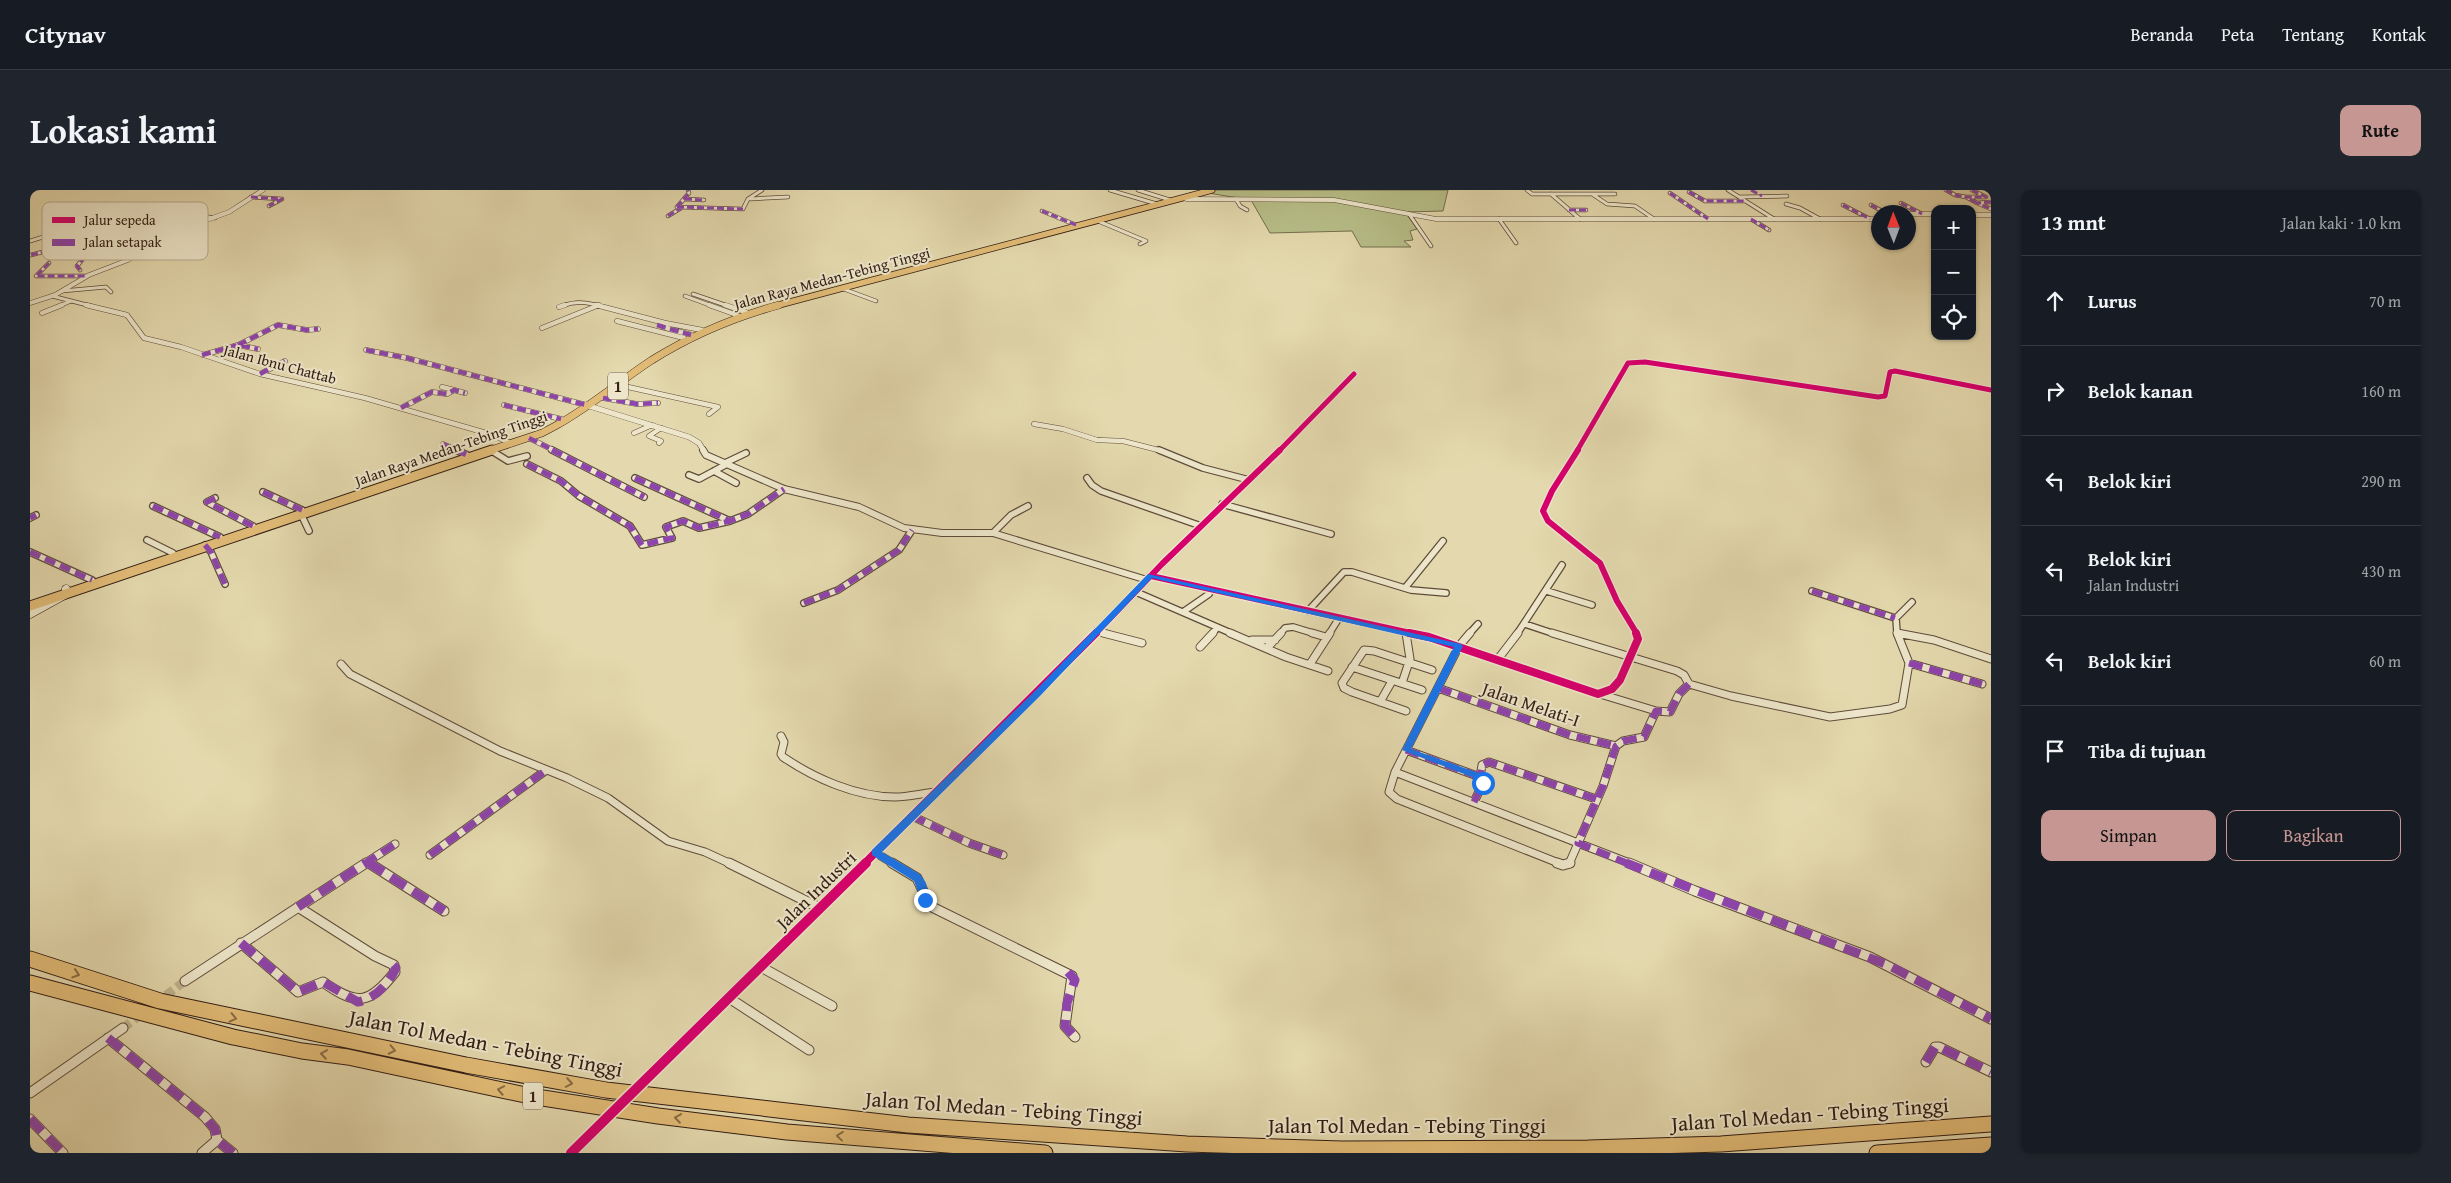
<!DOCTYPE html>
<html lang="id">
<meta charset="utf-8">
<style>
:root{--surface:#171b24;--page:#20242c;--text:#f1f3f6;--muted:#9ea1a6;--line:#363941;--accent:#c59692}
body{margin:0;font-family:"Gentium Book Plus",serif;background:var(--page);color:var(--text)}
.controls{position:absolute;right:15px;top:15px;display:grid;overflow:hidden;border-radius:10px;box-shadow:0 1px 4px #0004}
.controls button{width:45px;height:45px;display:grid;place-items:center;padding:0;border:0;border-bottom:1px solid var(--line);background:var(--surface);color:var(--text);font:25px sans-serif}
.compass{position:absolute;left:1841px;top:15px;width:45px;height:45px;border-radius:50%;background:var(--surface);box-shadow:0 1px 4px #0004;rotate:359deg}
.stop{position:absolute;width:15px;height:15px;margin:-11px;border:4px solid #1a73e8;border-radius:50%;background:#fff}
.stop.end{background:#1a73e8;border-color:#fff;box-shadow:0 1px 5px #0008}
.list{margin:0;padding:0;list-style:none}
h2{display:flex;justify-content:space-between;align-items:center;height:65px;margin:0;padding:0 20px;font-size:21px}
h2 small{font-size:16px;font-weight:400;color:var(--muted)}
.list li{display:grid;grid-template-columns:32px 1fr auto;gap:15px;align-items:center;box-sizing:border-box;height:90px;padding:0 20px;border-top:1px solid var(--line)}
.list b{display:block;font-size:19px;white-space:nowrap}
.list p{margin:0;font-size:16px;white-space:nowrap;color:var(--muted)}
.list em{font-size:16px;font-style:normal;color:var(--muted)}
.actions{display:flex;gap:10px;padding:15px 20px}
.actions a{flex:1;padding:11px 0;border:1px solid var(--accent);border-radius:10px;text-align:center;font-size:18px;color:var(--accent)}
.actions .main{background:var(--accent);color:#111}
.icon{flex:none;width:28px;height:28px;fill:none;stroke:currentColor;stroke-width:2;stroke-linecap:round;stroke-linejoin:round}
.map{position:relative;flex:none;width:1961px;height:963px;overflow:hidden;border-radius:10px}
header{display:flex;align-items:center;gap:30px;box-sizing:border-box;height:70px;padding:0 25px;background:var(--surface);border-bottom:1px solid var(--line)}
header strong{font-size:24px}
nav{display:flex;gap:28px;margin-inline-start:auto;font-size:18px}
.intro{display:flex;align-items:center;justify-content:space-between;box-sizing:border-box;height:120px;padding:0 30px}
h1{margin:0;font-size:35px}
.button{padding:12px 22px;border-radius:10px;background:var(--accent);color:#111;font-size:18px;font-weight:700}
main{display:flex;gap:30px;padding:0 30px}
aside{flex:1;background:var(--surface);border-radius:10px;box-shadow:0 1px 4px #0004}
.map>svg:first-child{display:block}
.green{fill:#b7be88;stroke:#746e4e}
.lines{fill:none;stroke-linecap:round;stroke-linejoin:round}
.minor-tunnel{stroke:#c0b38f;stroke-width:9;stroke-dasharray:9 4.5;stroke-linecap:butt}
.tertiary-tunnel{stroke:#c0b38f;stroke-width:10;stroke-dasharray:10 5;stroke-linecap:butt}
.minor-far4-casing{stroke:#5e4c3a;stroke-width:4.5}
.minor-far3-casing{stroke:#5e4c3a;stroke-width:5.5}
.minor-far2-casing{stroke:#5e4c3a;stroke-width:8}
.minor-far1-casing{stroke:#5e4c3a;stroke-width:9}
.minor-casing{stroke:#5e4c3a;stroke-width:11}
.tertiary-far4-casing{stroke:#5e4c3a;stroke-width:5}
.tertiary-far3-casing{stroke:#5e4c3a;stroke-width:6}
.tertiary-far2-casing{stroke:#5e4c3a;stroke-width:8}
.tertiary-far1-casing{stroke:#5e4c3a;stroke-width:10}
.tertiary-casing{stroke:#5e4c3a;stroke-width:12}
.secondary-casing{stroke:#311d14;stroke-width:9}
.trunk-far2-casing{stroke:#311d14;stroke-width:7}
.trunk-far1-casing{stroke:#311d14;stroke-width:8}
.trunk-casing{stroke:#311d14;stroke-width:11}
.motorway-casing{stroke:#311d14;stroke-width:17}
.minor-far4{stroke:#ede6ca;stroke-width:3}
.minor-far3{stroke:#ede6ca;stroke-width:4.5}
.minor-far2{stroke:#ede6ca;stroke-width:5.5}
.minor-far1{stroke:#ede6ca;stroke-width:7}
.minor{stroke:#ede6ca;stroke-width:9}
.tertiary-far4{stroke:#ede6ca;stroke-width:4}
.tertiary-far3{stroke:#ede6ca;stroke-width:5}
.tertiary-far2{stroke:#ede6ca;stroke-width:6}
.tertiary-far1{stroke:#ede6ca;stroke-width:8}
.tertiary{stroke:#ede6ca;stroke-width:10}
.secondary{stroke:#ede6ca;stroke-width:8}
.trunk-far2{stroke:#e2bc77;stroke-width:5.5}
.trunk-far1{stroke:#e2bc77;stroke-width:7}
.trunk{stroke:#e2bc77;stroke-width:9}
.motorway{stroke:#e2bc77;stroke-width:15}
.quiet-far4{stroke:#8e44ad;stroke-width:3;stroke-dasharray:7 3;stroke-linecap:butt}
.quiet-far3{stroke:#8e44ad;stroke-width:4.5;stroke-dasharray:9 4.5;stroke-linecap:butt}
.quiet-far2{stroke:#8e44ad;stroke-width:5.5;stroke-dasharray:11 5.5;stroke-linecap:butt}
.quiet-far1{stroke:#8e44ad;stroke-width:7;stroke-dasharray:14 7;stroke-linecap:butt}
.quiet{stroke:#8e44ad;stroke-width:9;stroke-dasharray:17 9;stroke-linecap:butt}
.cycleway-far3-casing{stroke:#ede6ca;stroke-width:7}
.cycleway-far2-casing{stroke:#ede6ca;stroke-width:9}
.cycleway-far1-casing{stroke:#ede6ca;stroke-width:11}
.cycleway-casing{stroke:#ede6ca;stroke-width:13}
.cycleway-far3{stroke:#d6006c;stroke-width:5}
.cycleway-far2{stroke:#d6006c;stroke-width:6}
.cycleway-far1{stroke:#d6006c;stroke-width:8}
.cycleway{stroke:#d6006c;stroke-width:10}
.oneway{stroke:#8a6c46}
.route{fill:#1a73e8}
.labels{text-anchor:middle;dominant-baseline:central;stroke-width:4;stroke-linejoin:round;paint-order:stroke}
.far-street-label{font-size:15px;fill:#311d14;stroke:#ede6ca}
.shield{fill:#ede6ca;stroke:#69594b;stroke-width:1}
.shield-label{font-size:16px;font-weight:bold;fill:#311d14}
.street-label{font-size:18px;fill:#311d14;stroke:#ede6ca}
.near-street-label{font-size:21px;fill:#311d14;stroke:#ede6ca}
.key{fill:#ede6ca;stroke:#b5aa93;stroke-width:1}
.key-label{font-size:14px;fill:#311d14}
</style>
<header>
<strong>Citynav</strong>
<nav><a>Beranda</a><a>Peta</a><a>Tentang</a><a>Kontak</a></nav>
</header>
<div class="intro"><h1>Lokasi kami</h1><a class="button">Rute</a></div>
<main>
<div class="map">
<svg width="1961" height="963" viewBox="0 0 1961 963">
<rect width="100%" height="100%" fill="#e4d9ae"/>
<filter id="stains"><feTurbulence type="fractalNoise" baseFrequency=".004" numOctaves="4"/><feColorMatrix values="0 0 0 0 .2 0 0 0 0 .09 0 0 0 0 .02 0 0 0 .5 -.17"/></filter>
<radialGradient id="worn" r=".72"><stop offset=".6" stop-color="#630" stop-opacity="0"/><stop offset="1" stop-color="#630" stop-opacity=".3"/></radialGradient>
<path class="green" d="M1185 0H1418L1413 21 1375 22 1387 39 1380 41 1383 50 1374 51 1381 57H1331L1322 41 1240 43 1221 10 1178 3Z"/>
<g class="lines">
<path class="minor-tunnel" d="M93 838 155 791"/>
<path class="tertiary-tunnel" d="M568 937 623 882"/>
<g class="minor-far4-casing">
<path id="minor-far4" d="M1080 0 1127 14
M1108 0 1140 10
M1497 0 1502 4H1585
M1698 0 1744 29
M1916 0 1925 5 1936 7
M1942 0 1956 7H1936L1947 13
M1659 2 1675 11H1715
M1640 3 1678 29
M1521 4 1550 29
M1562 4 1577 14 1605 16 1624 29
M221 7 252 9 239 16
M1710 7 1757 6
M655 9 674 10
M720 9 758 7
M1206 9 1210 16 1217 20
M1961 12 1947 13 1961 19
M1871 13 1892 24
M1756 14 1770 18 1790 29
M1813 15 1840 29
M1841 15 1854 22
M647 17 713 19 718 9 732 0
M647 17 659 3 658 0
M1910 17 1913 19
M135 20 185 28
M1539 20H1556
M1012 21 1046 35
M1379 24 1401 56
M638 26 651 18
M90 27 125 17
M1469 29 1486 53
M1721 29 1739 40
M1068 31 1116 51 1110 54
M29 42 76 26 160 37
M131 47 172 53
M0 51 29 42 115 57
M121 53 149 57
M1 65 20 60 45 61
M19 73 6 86H55
M50 80 47 76 52 70V64L45 61 76 52
M811 98 846 111
M32 101 76 97 81 102
M663 104 698 116
M22 106 61 116
M655 106 682 116
M29 116 41 111
M532 116C546 111 556 112 571 116
M567 116 569 115"/>
</g>
<g class="minor-far3-casing">
<path id="minor-far3" d="M56 115 97 125 114 148 151 157 230 184 335 208 463 245 482 254
M566 115 635 133 672 140
M679 115 707 125
M695 115 716 122
M529 117 535 115
M12 123 32 115
M587 131 654 148
M633 137 661 145
M512 138 569 115
M208 155 248 135 277 140 288 139
M336 160 377 168 556 215
M173 165 208 155 228 159
M230 184 255 171
M589 195 688 217 679 224
M412 197 424 200
M573 208 607 214 628 213
M474 215 531 229
M371 218 402 202 417 204 424 200 435 203
M1004 234 1033 239 1067 250 1093 251 1132 261
M604 243 622 235
M499 248 525 261
M629 253 631 251 619 246 631 238
M413 254 429 261
M1249 261 1324 184
M1547 261 1598 173 1615 172 1848 207 1855 206 1860 182 1865 181 1961 200"/>
</g>
<g class="minor-far2-casing">
<path id="minor-far2" d="M426 260 437 265
M522 260 614 307
M1129 260 1173 278 1219 290
M1548 260 1522 301 1513 321 1518 331 1570 373 1587 411 1607 444
M462 261 478 271 497 266
M695 273 716 263
M497 274 531 291 549 306 600 336 612 355 642 348 636 337 653 331 669 338 700 331
M684 281 706 293
M659 285 669 289 697 274
M605 288 700 331 718 324 754 299
M1057 288 1062 295 1071 301 1171 336
M233 302 272 320
M185 308 177 312 223 336
M1192 314 1301 344
M123 316 190 347
M271 324 279 341
M0 328 6 325
M963 343 981 325 998 316
M117 350 143 363
M175 355 181 362 195 394
M0 362 62 390
M1121 386 1385 444
M1119 387 1250 260
M1375 398 1413 351
M1517 401 1562 415
M1782 401 1865 428
M1106 402 1203 444
M774 413 808 400 869 360 882 340
M1278 421 1314 382H1322L1381 400 1416 403
M1153 422 1179 404
M1495 434 1525 444
M1067 441 1078 444
M1376 442 1377 444
M1867 443 1866 428 1882 412
M1182 444 1187 438
M1250 444 1255 438 1263 437 1286 444
M1299 444 1309 428
M1439 444 1448 434
M1487 444 1532 375
M1867 444H1872"/>
</g>
<g class="minor-far1-casing">
<path id="minor-far1" d="M1073 443 1112 453
M1200 443 1256 467 1298 481
M1282 443 1296 447
M1379 443 1399 447 1568 504 1582 499 1590 490 1608 449 1606 443
M1440 443 1429 456 1365 582 1359 602 1367 609 1531 674
M1522 443 1647 481 1654 485 1659 494
M1222 450H1245
M1170 457 1183 443
M1237 458 1251 443
M1468 469 1488 443
M1879 473 1952 494
M311 474 320 484 470 561 537 588 578 608 638 651 675 662 701 674
M1280 474 1300 443
M1322 477 1392 500
M1372 493 1380 469 1376 443
M1659 494 1701 506 1800 527 1860 519 1872 515 1879 473 1867 443 1904 450 1961 469
M1408 498 1540 545 1586 556
M1570 504 1626 521
M1350 512 1362 491
M1376 521 1322 502 1314 498 1312 493 1334 460 1344 461 1402 480
M751 546 754 552 751 564 753 567C784 588 826 607 865 607 879 607 893 603 907 602
M1376 560 1450 587
M1365 582 1602 674
M1444 612 1453 593 1450 587 1452 575 1459 572 1566 609
M882 626 939 653 973 665
M846 663 864 674
M400 665 515 581
M338 672 341 674
M334 674 365 654
M1539 674 1573 596 1586 556 1593 551 1614 547 1626 521 1640 522 1649 504 1659 494"/>
</g>
<g class="minor-casing">
<path id="minor" d="M339 673 414 721
M699 673 788 717
M862 673 887 688 900 716 1042 786 1035 836 1045 847
M1527 673 1533 675 1540 673
M1599 673 1665 701 1840 767 1961 829
M211 753 268 802 293 792C327 816 339 815 365 782L364 775 345 766 268 717
M731 777 802 816
M155 791 336 673
M699 808 779 860
M78 848 175 927 185 939 187 950 203 963
M1896 872 1905 857H1909L1961 882
M0 903 93 838
M0 929 33 963
M172 963 187 950"/>
</g>
<g class="tertiary-far4-casing">
<path id="tertiary-far4" d="M1156 9 1304 10 1406 29H1848
M1878 24H1905
M1942 25H1961
M0 113 25 105 59 85 98 70 132 46 199 22 233 0"/>
</g>
<g class="tertiary-far3-casing">
<path id="tertiary-far3" d="M556 215 659 247 669 253 674 261"/>
</g>
<g class="tertiary-far2-casing">
<path id="tertiary-far2" d="M673 260 676 265 754 299 829 317 874 338 912 343H963L1117 390 1065 444"/>
</g>
<g class="tertiary-far1-casing">
<path id="tertiary-far1" d="M834 674 1066 443"/>
</g>
<g class="tertiary-casing">
<path id="tertiary" d="M623 882 836 673
M541 963 568 937"/>
</g>
<g class="secondary-casing">
<path id="secondary" d="M0 424 38 403 36 399"/>
</g>
<g class="trunk-far2-casing">
<path id="trunk-far2" d="M745 116 1182 0"/>
</g>
<g class="trunk-far1-casing">
<path id="trunk-far1" d="M458 261 512 243 527 235C561 216 590 191 622 170 662 145 705 127 749 115"/>
</g>
<g class="trunk-casing">
<path id="trunk" d="M0 416 462 260"/>
</g>
<g class="motorway-casing">
<path id="motorway" d="M0 769 130 811 436 875 576 900 878 935 1157 954 1312 959 1558 958 1691 954 1961 934
M0 793 203 847 272 861 318 867 500 906 628 926 757 942 1015 963
M1847 963 1961 955"/>
</g>
<use href="#minor-far4" class="minor-far4"/>
<use href="#minor-far3" class="minor-far3"/>
<use href="#minor-far2" class="minor-far2"/>
<use href="#minor-far1" class="minor-far1"/>
<use href="#minor" class="minor"/>
<use href="#tertiary-far4" class="tertiary-far4"/>
<use href="#tertiary-far3" class="tertiary-far3"/>
<use href="#tertiary-far2" class="tertiary-far2"/>
<use href="#tertiary-far1" class="tertiary-far1"/>
<use href="#tertiary" class="tertiary"/>
<use href="#secondary" class="secondary"/>
<use href="#trunk-far2" class="trunk-far2"/>
<use href="#trunk-far1" class="trunk-far1"/>
<use href="#trunk" class="trunk"/>
<use href="#motorway" class="motorway"/>
<path class="quiet-far4" d="M1721 0 1732 6
M1916 0 1925 5 1936 7
M1942 0 1956 7H1936L1947 13
M1659 2 1675 11H1715
M1640 3 1678 29
M221 7 252 9 239 16
M655 9 674 10
M1961 12 1947 13 1961 19
M1871 13 1892 24
M1813 15 1840 29
M1841 15 1854 22
M647 17 713 19
M647 17 659 3 658 0
M1910 17 1913 19
M1539 20H1556
M1012 21 1046 35
M638 26 651 18
M86 28 125 17
M1721 29 1739 40
M60 31 88 28
M131 47 172 53
M121 53 149 57
M1 65 20 60 45 61
M19 73 6 86H55
M50 80 47 76 52 70V64L45 61 77 51"/>
<path class="quiet-far3" d="M627 135 661 145
M208 155 248 135 277 140 288 139
M336 160 377 168 556 215
M172 165 208 155 228 159
M230 184 255 171
M573 208 607 214 628 213
M474 215 531 229
M371 218 402 202 417 204 424 200 435 203
M499 248 525 261
M413 254 429 261"/>
<path class="quiet-far2" d="M426 260 437 265
M522 260 614 307
M497 274 531 291 549 306 600 336 612 355 642 348 636 337 653 331 669 338 700 331
M605 288 700 331 718 324 754 299
M233 302 272 320
M185 308 177 312 223 336
M123 316 190 347
M0 328 6 325
M175 355 181 362 195 394
M0 362 62 390
M1782 401 1865 428
M774 413 808 400 869 360 882 340"/>
<path class="quiet-far1" d="M1879 473 1952 494
M1408 498 1540 545 1586 556
M1376 560 1450 587
M1444 612 1453 593 1450 587 1452 575 1459 572 1566 609
M882 626 939 653 973 665
M400 665 515 581
M338 672 341 674
M334 674 365 654
M1599 674 1548 653 1573 596 1586 556 1593 551 1614 547 1626 521 1640 522 1649 504 1659 494"/>
<path class="quiet" d="M339 673 414 721
M1596 673 1858 775 1961 829
M268 717 336 673
M211 753 268 802 293 792 328 812C345 809 359 793 366 778L362 774
M1038 782 1045 790 1037 813 1035 836 1045 847
M78 848 175 927 185 939 187 950 203 963
M1896 872 1905 857H1909L1961 882
M0 929 33 963"/>
<g class="cycleway-far3-casing">
<path id="cycleway-far3" d="M1249 261 1324 184
M1547 261 1598 173 1615 172 1848 207 1855 206 1860 182 1865 181 1961 200"/>
</g>
<g class="cycleway-far2-casing">
<path id="cycleway-far2" d="M1548 260 1522 301 1513 321 1518 331 1570 373 1587 411 1607 444
M1121 386 1385 444
M1065 444 1132 374 1250 260"/>
</g>
<g class="cycleway-far1-casing">
<path id="cycleway-far1" d="M1379 443 1399 447 1568 504 1582 499 1590 490 1608 449 1606 443
M834 674 1066 443"/>
</g>
<g class="cycleway-casing">
<path id="cycleway" d="M541 963 836 673"/>
</g>
<use href="#cycleway-far3" class="cycleway-far3"/>
<use href="#cycleway-far2" class="cycleway-far2"/>
<use href="#cycleway-far1" class="cycleway-far1"/>
<use href="#cycleway" class="cycleway"/>
</g>
<defs><path id="oneway-chevron" d="M-2-3.5L2.5 0L-2 3.5" fill="none" stroke-width="1.6" stroke-linecap="round" stroke-linejoin="round" transform="scale(1.25)"/></defs>
<g class="oneway">
<use href="#oneway-chevron" transform="translate(46 784) rotate(18)"/>
<use href="#oneway-chevron" transform="translate(203 828) rotate(13)"/>
<use href="#oneway-chevron" transform="translate(362 860) rotate(12)"/>
<use href="#oneway-chevron" transform="translate(294 864) rotate(-172)"/>
<use href="#oneway-chevron" transform="translate(539 893) rotate(10)"/>
<use href="#oneway-chevron" transform="translate(471 900) rotate(-169)"/>
<use href="#oneway-chevron" transform="translate(648 928) rotate(-172)"/>
<use href="#oneway-chevron" transform="translate(810 946) rotate(-174)"/>
</g>
<path class="route" d="M1118 384 1431 454 1433 456 1381 559 1454 585 1458 593 1457 595H1450L1447 589 1372 560 1424 457 1122 388 1010 506 852 662 891 685 896 693 900 710 895 714 892 713 884 691 842 665V660L1004 502Z"/>
<g class="labels">
<g class="far-street-label">
<text transform="translate(802 88) rotate(-15)">Jalan Raya Medan-Tebing Tinggi</text>
<text transform="translate(250 174) rotate(15)">Jalan Ibnu Chattab</text>
<text transform="translate(421 258) rotate(-19)">Jalan Raya Medan-Tebing Tinggi</text>
</g>
<g class="shield">
<rect x="578" y="182.5" width="20" height="27" rx="4"/>
<rect x="493" y="892.5" width="20" height="27" rx="4"/>
</g>
<g class="shield-label">
<text x="588" y="196">1</text>
<text x="503" y="906">1</text>
</g>
<g class="street-label">
<text transform="translate(1501 514) rotate(19)">Jalan Melati-I</text>
<text transform="translate(786 700) rotate(-44)">Jalan Industri</text>
</g>
<g class="near-street-label">
<text transform="translate(456 853) rotate(11)">Jalan Tol Medan - Tebing Tinggi</text>
<text transform="translate(974 918) rotate(4)">Jalan Tol Medan - Tebing Tinggi</text>
<text transform="translate(1780 924) rotate(-4)">Jalan Tol Medan - Tebing Tinggi</text>
<text x="1377" y="935">Jalan Tol Medan - Tebing Tinggi</text>
</g>
</g>
<rect x="12" y="12" width="166" height="58" rx="8" class="key"/>
<rect x="22" y="27" width="23" height="6" fill="#d6006c"/>
<rect x="22" y="49" width="23" height="7" fill="#8e44ad"/>
<g class="key-label">
<text x="54" y="35">Jalur sepeda</text>
<text x="54" y="57">Jalan setapak</text>
</g>
<rect width="100%" height="100%" filter="url(#stains)"/>
<rect width="100%" height="100%" fill="url(#worn)"/>
</svg>
<div class="controls">
<button>+</button>
<button>−</button>
<button><svg class="icon" aria-label="locate" viewBox="0 0 24 24"><circle cx="12" cy="12" r="6"/><path d="M12 2v4M12 18v4M2 12h4M18 12h4"/></svg></button>
</div>
<svg class="compass" viewBox="-18 -18 36 36"><path d="M0-13l5 13h-10z" fill="#e53935"/><path d="M0 13l5-13h-10z" fill="#9ea1a6"/></svg>
<div class="stop" style="left:1453px;top:593px"></div>
<div class="stop end" style="left:895px;top:710px"></div>
</div>
<aside>
<h2>13 mnt<small>Jalan kaki · 1.0 km</small></h2>
<ul class="list">
<li><svg class="icon" aria-label="ahead" viewBox="0 0 24 24"><path d="M12 20V5M6 11l6-6 6 6"/></svg><div><b>Lurus</b></div><em>70 m</em></li>
<li><svg class="icon" aria-label="right" viewBox="0 0 24 24"><path d="M7 20v-9h11M14 6l5 5-5 5"/></svg><div><b>Belok kanan</b></div><em>160 m</em></li>
<li><svg class="icon" aria-label="left" viewBox="0 0 24 24"><path d="M17 20v-9H6M10 6l-5 5 5 5"/></svg><div><b>Belok kiri</b></div><em>290 m</em></li>
<li><svg class="icon" aria-label="left" viewBox="0 0 24 24"><path d="M17 20v-9H6M10 6l-5 5 5 5"/></svg><div><b>Belok kiri</b><p>Jalan Industri</p></div><em>430 m</em></li>
<li><svg class="icon" aria-label="left" viewBox="0 0 24 24"><path d="M17 20v-9H6M10 6l-5 5 5 5"/></svg><div><b>Belok kiri</b></div><em>60 m</em></li>
<li><svg class="icon" aria-label="arrive" viewBox="0 0 24 24"><path d="M6 21V4h12l-3 4 3 4H6"/></svg><div><b>Tiba di tujuan</b></div></li>
</ul>
<div class="actions"><a class="main">Simpan</a><a>Bagikan</a></div>
</aside>
</main>
